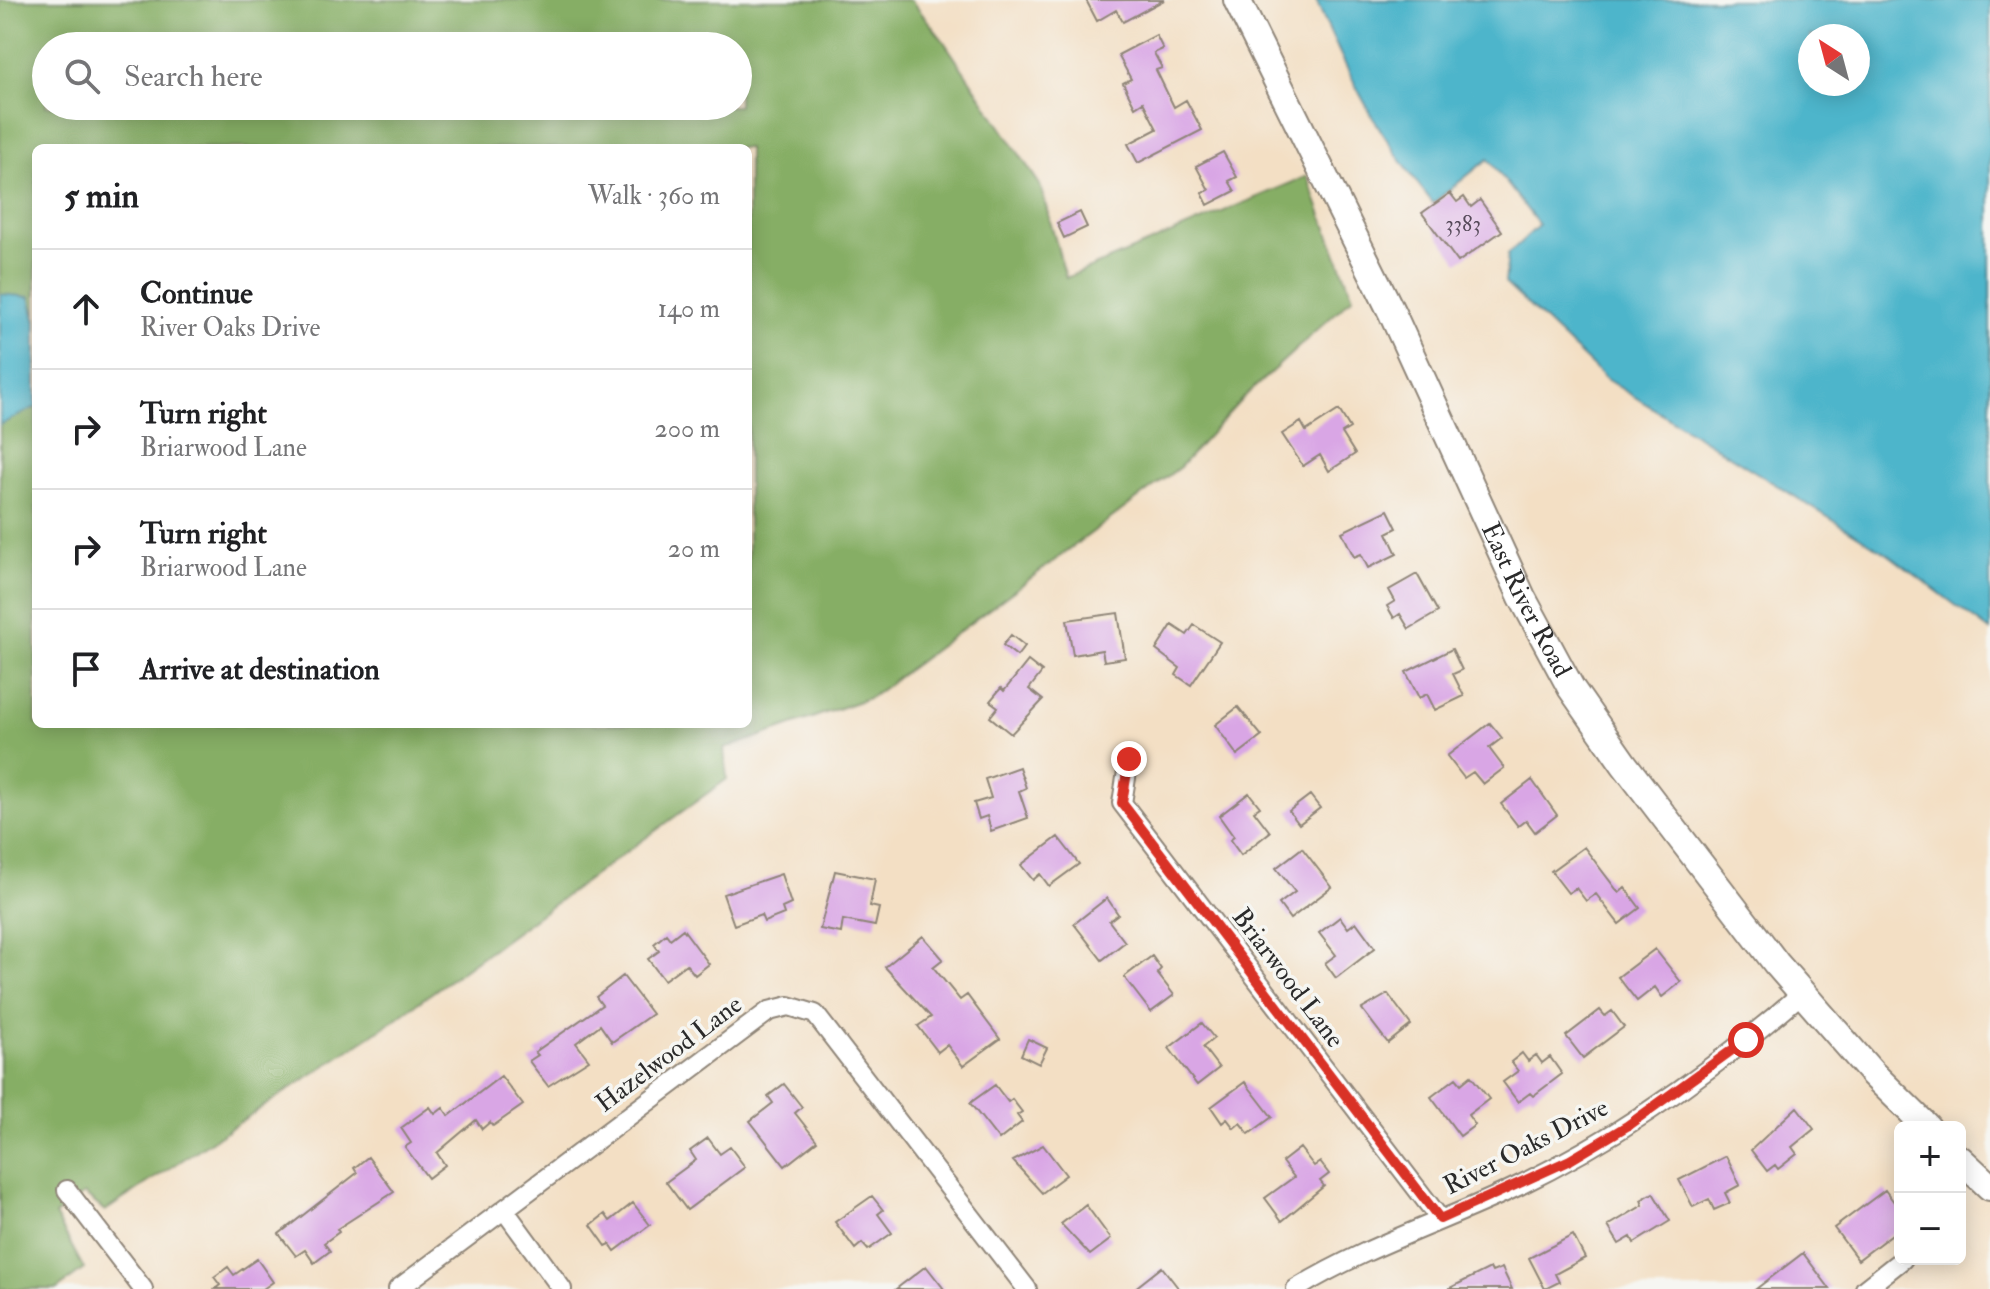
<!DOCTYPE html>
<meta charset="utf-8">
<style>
:root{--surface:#fff;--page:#f2f2f2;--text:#202124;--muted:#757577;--line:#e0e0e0}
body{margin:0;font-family:"IM FELL Double Pica",serif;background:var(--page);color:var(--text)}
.controls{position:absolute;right:24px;bottom:24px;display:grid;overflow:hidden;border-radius:12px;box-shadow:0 4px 20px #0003}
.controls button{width:72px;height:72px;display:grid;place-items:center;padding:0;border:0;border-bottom:2px solid var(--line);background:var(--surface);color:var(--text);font:40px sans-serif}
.compass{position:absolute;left:1798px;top:24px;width:72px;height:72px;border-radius:50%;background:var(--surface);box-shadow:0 4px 20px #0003;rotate:324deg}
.stop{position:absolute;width:24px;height:24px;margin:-18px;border:6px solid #d93025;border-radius:50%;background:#fff}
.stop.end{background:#d93025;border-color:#fff;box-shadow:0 2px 8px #0008}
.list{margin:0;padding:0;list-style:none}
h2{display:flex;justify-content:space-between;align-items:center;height:104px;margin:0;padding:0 32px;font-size:34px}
h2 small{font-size:26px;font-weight:400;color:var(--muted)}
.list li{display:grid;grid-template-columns:52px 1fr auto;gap:24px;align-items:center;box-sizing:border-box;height:120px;padding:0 32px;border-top:2px solid var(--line)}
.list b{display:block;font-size:30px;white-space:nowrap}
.list p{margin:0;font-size:26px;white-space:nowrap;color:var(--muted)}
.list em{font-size:26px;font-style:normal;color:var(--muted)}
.icon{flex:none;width:44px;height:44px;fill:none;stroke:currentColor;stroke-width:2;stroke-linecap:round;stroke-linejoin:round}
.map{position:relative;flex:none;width:1990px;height:1289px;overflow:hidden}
.search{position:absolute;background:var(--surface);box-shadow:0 4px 20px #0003;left:32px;top:32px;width:720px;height:88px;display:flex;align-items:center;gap:20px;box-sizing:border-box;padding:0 28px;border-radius:44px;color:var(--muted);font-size:30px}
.panel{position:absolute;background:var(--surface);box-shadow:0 4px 20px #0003;left:32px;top:144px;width:720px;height:584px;border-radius:12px}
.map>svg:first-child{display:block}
.forest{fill:#86ae65;stroke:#586c48;stroke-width:2;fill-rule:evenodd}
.water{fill:#4db5cb;stroke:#3c707b;stroke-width:2;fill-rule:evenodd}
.building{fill:#d9a6e5}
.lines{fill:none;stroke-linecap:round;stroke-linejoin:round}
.minor-casing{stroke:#8f8578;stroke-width:22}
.secondary-casing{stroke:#8f8578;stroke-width:30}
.minor{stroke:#fff;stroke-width:18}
.secondary{stroke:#fff;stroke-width:26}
.route{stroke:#d93025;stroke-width:10}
.labels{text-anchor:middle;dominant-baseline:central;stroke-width:7;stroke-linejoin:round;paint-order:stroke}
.number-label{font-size:22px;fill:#564a5a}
.street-label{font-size:26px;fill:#2b2b2b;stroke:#f6f6f2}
</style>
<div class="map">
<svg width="1990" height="1289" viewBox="0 0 1990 1289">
<rect width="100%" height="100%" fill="#f6f6f2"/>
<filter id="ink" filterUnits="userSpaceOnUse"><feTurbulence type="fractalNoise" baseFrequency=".0125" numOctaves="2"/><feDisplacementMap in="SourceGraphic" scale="16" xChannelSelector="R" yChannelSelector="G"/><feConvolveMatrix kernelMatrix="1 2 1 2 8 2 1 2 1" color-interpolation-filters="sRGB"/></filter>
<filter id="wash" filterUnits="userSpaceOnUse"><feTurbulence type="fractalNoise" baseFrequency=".006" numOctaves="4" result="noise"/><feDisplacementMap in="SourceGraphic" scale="32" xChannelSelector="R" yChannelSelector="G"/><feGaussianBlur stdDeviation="1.8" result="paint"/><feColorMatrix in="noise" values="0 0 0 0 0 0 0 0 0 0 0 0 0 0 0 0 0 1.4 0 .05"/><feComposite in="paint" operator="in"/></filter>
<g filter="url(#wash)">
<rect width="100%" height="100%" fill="#f3dfc4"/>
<path class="forest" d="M0 0H911L943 40 1040 185 1066 278 1307 176 1353 297 1243 398 1180 467 871 697 724 749 727 779 390 1023 105 1211 84 1194 55 1215 84 1269 57 1289H0ZM46 46H738V106H46ZM36 148H748V724H36Z"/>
<path class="water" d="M1316 0H1990V631L1889 555 1606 379 1505 283 1508 254 1539 225 1488 159 1433 203C1377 134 1351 81 1316 0ZM1810 36H1858V84H1810Z
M0 294 30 297 36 322V407L0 425Z"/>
<g id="blocks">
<path class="building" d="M1086 0H1164L1123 22 1116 10 1097 21Z
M1156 35 1163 49 1154 53 1162 68 1156 70 1174 107 1186 100 1202 130 1138 163 1128 144 1157 129 1143 102 1135 107 1123 83 1131 79 1118 55Z
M1223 152 1237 177 1229 181 1235 191 1208 205 1202 193 1209 190 1196 166Z
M1450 193 1457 202 1464 197 1471 207 1480 200 1502 231 1458 262 1422 213Z
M1080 212 1087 227 1064 238 1057 223Z
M1339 410 1350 428 1342 433 1355 454 1329 471 1320 455 1303 466 1282 434 1301 422 1306 431Z
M1388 510 1397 528 1387 533 1397 554 1368 568 1361 554 1354 557 1342 532Z
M1417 574 1438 612 1409 629 1400 614 1394 618 1387 606 1395 601 1389 590Z
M1118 613 1125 658 1104 661 1102 650 1073 655 1067 620Z
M1172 625 1187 635 1194 625 1220 642 1191 685 1176 675 1180 668 1156 650Z
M1011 635 1025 646 1017 656 1003 645Z
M1452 649 1462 670 1453 674 1464 696 1435 710 1427 694 1419 698 1406 672Z
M1028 661 1042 672 1029 689 1043 700 1011 734 990 717 998 707 990 701 1001 688 1004 691Z
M1238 707 1262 736 1237 755 1215 725Z
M1490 723 1502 738 1489 748 1504 768 1483 784 1473 772 1464 778 1447 756Z
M1019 767 1026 788 1019 791 1028 818 991 831 987 816 979 819 974 803 991 798 985 779Z
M1532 780 1557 815 1535 832 1526 820 1518 826 1501 804Z
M1249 793 1260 807 1254 811 1270 832 1241 855 1230 840 1234 837 1219 816Z
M1310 795 1320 808 1299 824 1289 811Z
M1058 837 1079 864 1049 886 1040 874 1033 880 1021 865Z
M1584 847 1619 893 1625 888 1640 908 1619 924 1596 894 1586 901 1576 888 1568 893 1551 871Z
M1302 848 1332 887 1290 919 1279 904 1295 892 1276 868Z
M835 871 875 879 870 906 879 908 875 926 843 920 841 933 820 929Z
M781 874 791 904 782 908 784 914 764 922 761 915 734 925 723 894Z
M1107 898 1118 914 1109 921 1125 942 1102 960 1074 924Z
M1340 917 1348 928 1356 922 1375 948 1336 978 1325 963 1336 955 1319 933Z
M683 929 709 964 695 975 686 964 664 980 648 959 659 951 654 944 666 934 670 939Z
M923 936 943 959 933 967 960 1000 967 995 1000 1039 963 1066 947 1045 938 1052 918 1026 931 1017 885 967Z
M1655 949 1681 982 1662 997 1655 987 1637 1001 1618 977Z
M1152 956 1161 969 1157 973 1174 995 1151 1012 1124 977Z
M623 976 652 1014 612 1042 600 1025 576 1043 589 1060 548 1086 529 1061 538 1055 535 1052 602 1005 596 997Z
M1388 994 1411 1025 1388 1043 1362 1009Z
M1600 1010 1605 1016 1612 1011 1624 1027 1583 1058 1566 1036Z
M1202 1023 1214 1038 1203 1047 1219 1068 1197 1085 1169 1048Z
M1028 1039 1047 1048 1039 1064 1021 1055Z
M1522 1053 1528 1061 1536 1055 1542 1063 1550 1057 1562 1074 1533 1096 1530 1093 1518 1102 1503 1082 1518 1071 1511 1062Z
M501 1076 523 1105 493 1126 490 1122 482 1129 476 1120 437 1153 445 1165 428 1178 405 1147 411 1143 401 1128 430 1107 435 1114 443 1108 449 1116Z
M1471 1076 1489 1099 1468 1115 1475 1125 1460 1136 1431 1097 1456 1078 1461 1084Z
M1245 1082 1272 1117 1249 1134 1240 1123 1234 1128 1227 1119 1222 1123 1211 1107Z
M784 1084 802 1107 795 1113 817 1141 785 1166 750 1121 773 1103 768 1096Z
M995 1085 1008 1102 1012 1099 1022 1112 1017 1115 1022 1122 999 1140 970 1103Z
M1797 1107 1814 1129 1792 1147 1797 1154 1778 1169 1775 1165 1767 1171 1751 1150Z
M708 1138 720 1154 730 1147 745 1167 687 1210 666 1182 696 1160 690 1151Z
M1043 1145 1066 1175 1042 1193 1013 1161Z
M1300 1148 1314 1166 1320 1162 1329 1174 1320 1181 1324 1186 1282 1221 1265 1198 1294 1177 1282 1162Z
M1726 1156 1740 1185 1725 1193 1730 1203 1714 1210 1709 1199 1693 1207 1679 1180Z
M368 1157 394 1192 337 1229 339 1232 324 1243 330 1251 314 1263 305 1250 296 1256 279 1234 357 1173 354 1168Z
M1885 1190 1900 1210V1228L1858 1260 1834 1228Z
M1653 1193 1670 1221 1634 1243 1631 1237 1619 1244 1608 1226 1643 1205 1641 1200Z
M872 1196 883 1210 878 1214 892 1233 868 1250 862 1243 855 1249 835 1222Z
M633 1203 650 1225 615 1251 610 1244 606 1246 591 1225 605 1214 610 1221Z
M1086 1205 1111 1239 1090 1255 1061 1224Z
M1573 1235 1585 1258 1555 1274 1559 1282 1545 1289 1529 1258Z
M1803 1253 1830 1289H1756Z
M257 1259 273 1282 263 1289H215L220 1285 214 1277 228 1267 234 1275Z
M926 1266 944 1289H896Z
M1162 1267 1179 1289H1134Z
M1490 1268 1492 1272 1502 1268 1512 1289H1448Z"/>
</g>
</g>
<g filter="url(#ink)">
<use href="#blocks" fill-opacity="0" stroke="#8f8578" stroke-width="2"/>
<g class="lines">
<g class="minor-casing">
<path id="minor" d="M1129 759 1122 803 1440 1219
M67 1190 143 1289
M505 1211 562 1289
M398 1289 769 1011 789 1006 815 1014 1027 1289
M1296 1289C1366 1246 1443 1222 1516 1187 1620 1137 1715 1069 1801 994
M1865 1289 1903 1259"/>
</g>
<g class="secondary-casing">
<g id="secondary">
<path id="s1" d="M1237 0 1392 313 1522 597 1571 688 1624 764 1776 963 1872 1073 1927 1127"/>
<path d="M1960 1159 1990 1187"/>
</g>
</g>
<use href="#minor" class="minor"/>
<use href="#secondary" class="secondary"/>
</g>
</g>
<g class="lines" filter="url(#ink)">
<path class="route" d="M1129 759 1122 803 1440 1219 1570 1160 1627 1126 1746 1040"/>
</g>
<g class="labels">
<g class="number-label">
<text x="1463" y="224">3383</text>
</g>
<g class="street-label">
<text stroke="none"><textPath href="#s1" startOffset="666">East River Road</textPath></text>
<text transform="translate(1288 978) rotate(53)">Briarwood Lane</text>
<text transform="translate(669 1054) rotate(-37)">Hazelwood Lane</text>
<text transform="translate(1526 1147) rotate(-27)">River Oaks Drive</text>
</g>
</g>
</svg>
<div class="controls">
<button>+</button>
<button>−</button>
</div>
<svg class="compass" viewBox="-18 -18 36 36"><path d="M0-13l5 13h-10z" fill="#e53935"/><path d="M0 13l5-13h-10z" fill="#757577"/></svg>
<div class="stop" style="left:1746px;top:1040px"></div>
<div class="stop end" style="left:1129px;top:759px"></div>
<div class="search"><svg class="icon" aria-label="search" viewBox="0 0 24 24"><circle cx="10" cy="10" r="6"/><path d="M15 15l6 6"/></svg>Search here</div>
<section class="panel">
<h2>5 min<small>Walk · 360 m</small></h2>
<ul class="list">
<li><svg class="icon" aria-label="ahead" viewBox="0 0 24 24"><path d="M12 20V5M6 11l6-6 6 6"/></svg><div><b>Continue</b><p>River Oaks Drive</p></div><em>140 m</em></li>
<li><svg class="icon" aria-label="right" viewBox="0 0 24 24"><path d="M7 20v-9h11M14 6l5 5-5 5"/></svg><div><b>Turn right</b><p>Briarwood Lane</p></div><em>200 m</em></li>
<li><svg class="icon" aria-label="right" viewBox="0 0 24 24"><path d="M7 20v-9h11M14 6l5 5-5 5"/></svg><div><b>Turn right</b><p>Briarwood Lane</p></div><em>20 m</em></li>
<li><svg class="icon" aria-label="arrive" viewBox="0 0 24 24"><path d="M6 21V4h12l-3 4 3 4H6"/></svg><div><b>Arrive at destination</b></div></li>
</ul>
</section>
</div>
